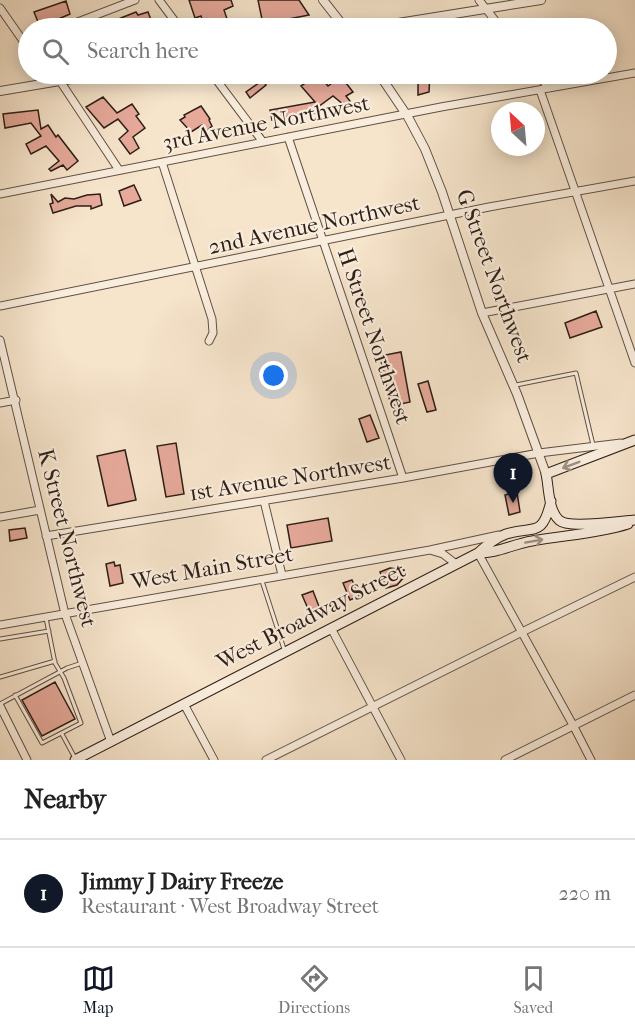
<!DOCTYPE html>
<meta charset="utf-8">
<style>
:root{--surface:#fff;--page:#f2f2f2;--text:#222;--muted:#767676;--line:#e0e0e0;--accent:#111827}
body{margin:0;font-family:"IM FELL French Canon",serif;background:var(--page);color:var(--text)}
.compass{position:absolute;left:491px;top:102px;width:54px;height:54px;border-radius:50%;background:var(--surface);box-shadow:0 3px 15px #0003;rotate:334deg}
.you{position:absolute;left:274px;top:376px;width:21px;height:21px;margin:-15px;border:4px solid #fff;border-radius:50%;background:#1a73e8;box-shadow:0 0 0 9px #1a73e833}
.badge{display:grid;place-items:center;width:39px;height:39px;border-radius:50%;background:var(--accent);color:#fff;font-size:20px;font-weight:700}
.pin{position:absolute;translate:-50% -50px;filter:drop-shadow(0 2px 3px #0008)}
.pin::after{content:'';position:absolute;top:32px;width:21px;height:18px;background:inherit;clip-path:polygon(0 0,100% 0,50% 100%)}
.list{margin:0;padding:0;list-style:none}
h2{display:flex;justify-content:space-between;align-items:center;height:78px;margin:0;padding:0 24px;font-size:26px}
h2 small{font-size:20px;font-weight:400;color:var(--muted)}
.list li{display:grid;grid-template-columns:39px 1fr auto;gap:18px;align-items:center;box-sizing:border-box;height:108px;padding:0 24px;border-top:2px solid var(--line)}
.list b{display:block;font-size:22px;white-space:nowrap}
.list p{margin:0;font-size:20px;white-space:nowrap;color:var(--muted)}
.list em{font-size:20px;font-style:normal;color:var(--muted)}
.icon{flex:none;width:33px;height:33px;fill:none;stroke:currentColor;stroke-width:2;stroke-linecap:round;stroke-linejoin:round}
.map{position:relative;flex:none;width:635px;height:760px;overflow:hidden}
.search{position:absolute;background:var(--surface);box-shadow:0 3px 15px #0003;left:18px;right:18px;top:18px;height:66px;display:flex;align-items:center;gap:15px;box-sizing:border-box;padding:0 21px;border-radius:33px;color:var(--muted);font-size:22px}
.sheet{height:186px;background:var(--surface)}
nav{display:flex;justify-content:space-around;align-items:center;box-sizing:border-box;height:84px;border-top:2px solid var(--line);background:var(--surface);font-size:16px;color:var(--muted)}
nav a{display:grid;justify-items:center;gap:3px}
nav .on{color:var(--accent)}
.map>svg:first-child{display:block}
.building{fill:#e6a99a;stroke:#2e1e17;stroke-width:1.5}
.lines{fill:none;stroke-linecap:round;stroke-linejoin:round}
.service-casing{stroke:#605044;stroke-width:5}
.minor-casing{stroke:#605044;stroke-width:9}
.tertiary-casing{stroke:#605044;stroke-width:10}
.secondary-casing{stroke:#2e1e17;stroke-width:11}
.service{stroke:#f9eddd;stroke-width:3}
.minor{stroke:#f9eddd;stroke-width:7}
.tertiary{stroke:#f9eddd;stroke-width:8}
.secondary{stroke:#f9eddd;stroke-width:9}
.oneway{stroke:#9e9084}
.labels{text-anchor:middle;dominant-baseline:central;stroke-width:4.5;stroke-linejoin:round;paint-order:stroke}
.street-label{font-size:22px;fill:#2e1e17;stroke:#f9eddd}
</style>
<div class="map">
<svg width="635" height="760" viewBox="0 0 635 760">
<rect width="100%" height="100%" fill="#f6e4cb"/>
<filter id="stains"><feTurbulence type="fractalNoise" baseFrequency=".00333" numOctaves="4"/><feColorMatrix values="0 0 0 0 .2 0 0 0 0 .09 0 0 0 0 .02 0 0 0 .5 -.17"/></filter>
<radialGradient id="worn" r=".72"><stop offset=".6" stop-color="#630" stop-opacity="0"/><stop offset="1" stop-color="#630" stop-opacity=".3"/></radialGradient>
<path class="building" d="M189 0H231L233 6 224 10 230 28H210L208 22H203L201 16 195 18Z
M258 0H299L309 15 263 24Z
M66 1 70 14 40 27 34 12Z
M136 12 138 15 148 12 154 28H114L111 22Z
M318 74 328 86 344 74H349L353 78 346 83 353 92 346 96 350 101 344 105 333 96 314 110 315 113 303 116 302 113 272 120 270 110 315 102 301 86 307 82 305 81Z
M418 74H430L429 92 418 95Z
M263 80 266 85 250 98 246 92Z
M103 97 117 113 132 104 139 114 136 116 145 128 133 137 139 148 130 154 119 139 128 131 118 119 104 128 86 107Z
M201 106 210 119 209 120 212 126 207 131 202 125 191 132 180 120 185 117 184 115Z
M38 110 41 129 48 125 56 137 58 135 78 161 67 170 63 165 51 171 49 169 59 161 46 146 31 154 26 144 41 136 31 123 5 128 3 114Z
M134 185 141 200 124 206 119 191Z
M51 194 58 202 65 198 74 199 87 195 100 194 102 205 91 209V206H76L53 213 50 204 53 203Z
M596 311 602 327 570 338 565 323Z
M401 352 410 402 391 406 380 356Z
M428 381 436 410 427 412 418 384Z
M370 415 379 438 367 442 359 419Z
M176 443 184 494 166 497 157 446Z
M125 450 136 500 108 506 97 456Z
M517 492 520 512 509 515 505 495Z
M328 518 332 541 291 548 287 525Z
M25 528 27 538 10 541 9 530Z
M114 562 115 566 120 565 123 583 110 586 106 564Z
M390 568 404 570 406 575 397 585 386 588 380 572Z
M352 580 359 596 350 600 343 583Z
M313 591 320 609 310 613 302 595Z
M55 682 75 719 42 736 22 700Z"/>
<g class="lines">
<g class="service-casing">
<path id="service" d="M516 385 576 373 593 445
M262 581 284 649
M0 639 49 631
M0 677 55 661
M15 695 42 743 81 723 64 678 55 663 46 618
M0 704 67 668 82 663
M62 734 75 758"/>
</g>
<g class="minor-casing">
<path id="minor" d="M159 0 180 28
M479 0 501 28
M0 8 28 48
M62 28 135 0
M46 74 52 82
M212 74 263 142
M537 74 549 88
M60 81 119 170
M540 90 635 363
M288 137 403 478
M162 162 212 319 213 333 209 341
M0 194 441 107 635 73
M0 306 489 207 635 181
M482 313 635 284
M0 340 65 614 111 742
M0 403 16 400
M264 501 282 575
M0 517 40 510
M46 536 403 478 539 453 621 443
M433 551 443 554 456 564
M478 553 573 725 591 760
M0 625 430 550 499 535
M331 628 401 760
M184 704 214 760
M0 706 27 760
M266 760 522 632 635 577
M505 760 635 695"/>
</g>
<g class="tertiary-casing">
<path id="tertiary" d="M323 0 345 28
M367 28 541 0
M379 74 408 117 425 149 442 192 482 313 517 394 546 474
M0 91 101 74"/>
</g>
<g class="secondary-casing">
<path id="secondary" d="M635 440 546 474C549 487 548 510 559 520 568 529 620 521 635 520
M478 553C496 554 513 544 532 541 564 535 597 534 628 524
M75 760 478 553C487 545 495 538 506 534 534 525 542 539 551 501"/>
</g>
<use href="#service" class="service"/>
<use href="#minor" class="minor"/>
<use href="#tertiary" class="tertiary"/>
<use href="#secondary" class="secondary"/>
</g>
<defs><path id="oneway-shaft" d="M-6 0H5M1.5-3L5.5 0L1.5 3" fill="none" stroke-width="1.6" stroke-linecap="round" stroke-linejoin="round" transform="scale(1.5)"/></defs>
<g class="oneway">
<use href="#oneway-shaft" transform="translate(571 465) rotate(159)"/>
<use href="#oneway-shaft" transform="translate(534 541) rotate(-10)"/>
</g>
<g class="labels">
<g class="street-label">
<text transform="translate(266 123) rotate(-11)">3rd Avenue Northwest</text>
<text transform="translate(314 225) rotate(-12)">2nd Avenue Northwest</text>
<text transform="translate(494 276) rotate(70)">G Street Northwest</text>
<text transform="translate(374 336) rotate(71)">H Street Northwest</text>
<text transform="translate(290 478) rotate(-9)">1st Avenue Northwest</text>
<text transform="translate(67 538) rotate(76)">K Street Northwest</text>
<text transform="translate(212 568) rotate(-10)">West Main Street</text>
<text transform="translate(311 616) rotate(-27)">West Broadway Street</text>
</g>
</g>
<rect width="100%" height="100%" filter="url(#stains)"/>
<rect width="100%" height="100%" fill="url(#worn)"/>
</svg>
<svg class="compass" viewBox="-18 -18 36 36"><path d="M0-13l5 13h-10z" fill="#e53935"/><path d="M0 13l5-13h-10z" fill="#767676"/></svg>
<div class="you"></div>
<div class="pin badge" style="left:513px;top:503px">1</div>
<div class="search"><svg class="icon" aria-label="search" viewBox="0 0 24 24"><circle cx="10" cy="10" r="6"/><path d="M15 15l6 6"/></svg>Search here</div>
</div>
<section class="sheet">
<h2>Nearby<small></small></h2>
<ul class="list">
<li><span class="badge">1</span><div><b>Jimmy J Dairy Freeze</b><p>Restaurant · West Broadway Street</p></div><em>220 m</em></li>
</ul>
</section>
<nav>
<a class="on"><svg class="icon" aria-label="map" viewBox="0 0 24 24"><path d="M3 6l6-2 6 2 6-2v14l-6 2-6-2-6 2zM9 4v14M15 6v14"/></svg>Map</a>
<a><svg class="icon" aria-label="directions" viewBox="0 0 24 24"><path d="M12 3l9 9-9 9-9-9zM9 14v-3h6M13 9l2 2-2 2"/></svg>Directions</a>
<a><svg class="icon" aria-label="saved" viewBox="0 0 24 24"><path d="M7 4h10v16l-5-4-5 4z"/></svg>Saved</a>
</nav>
